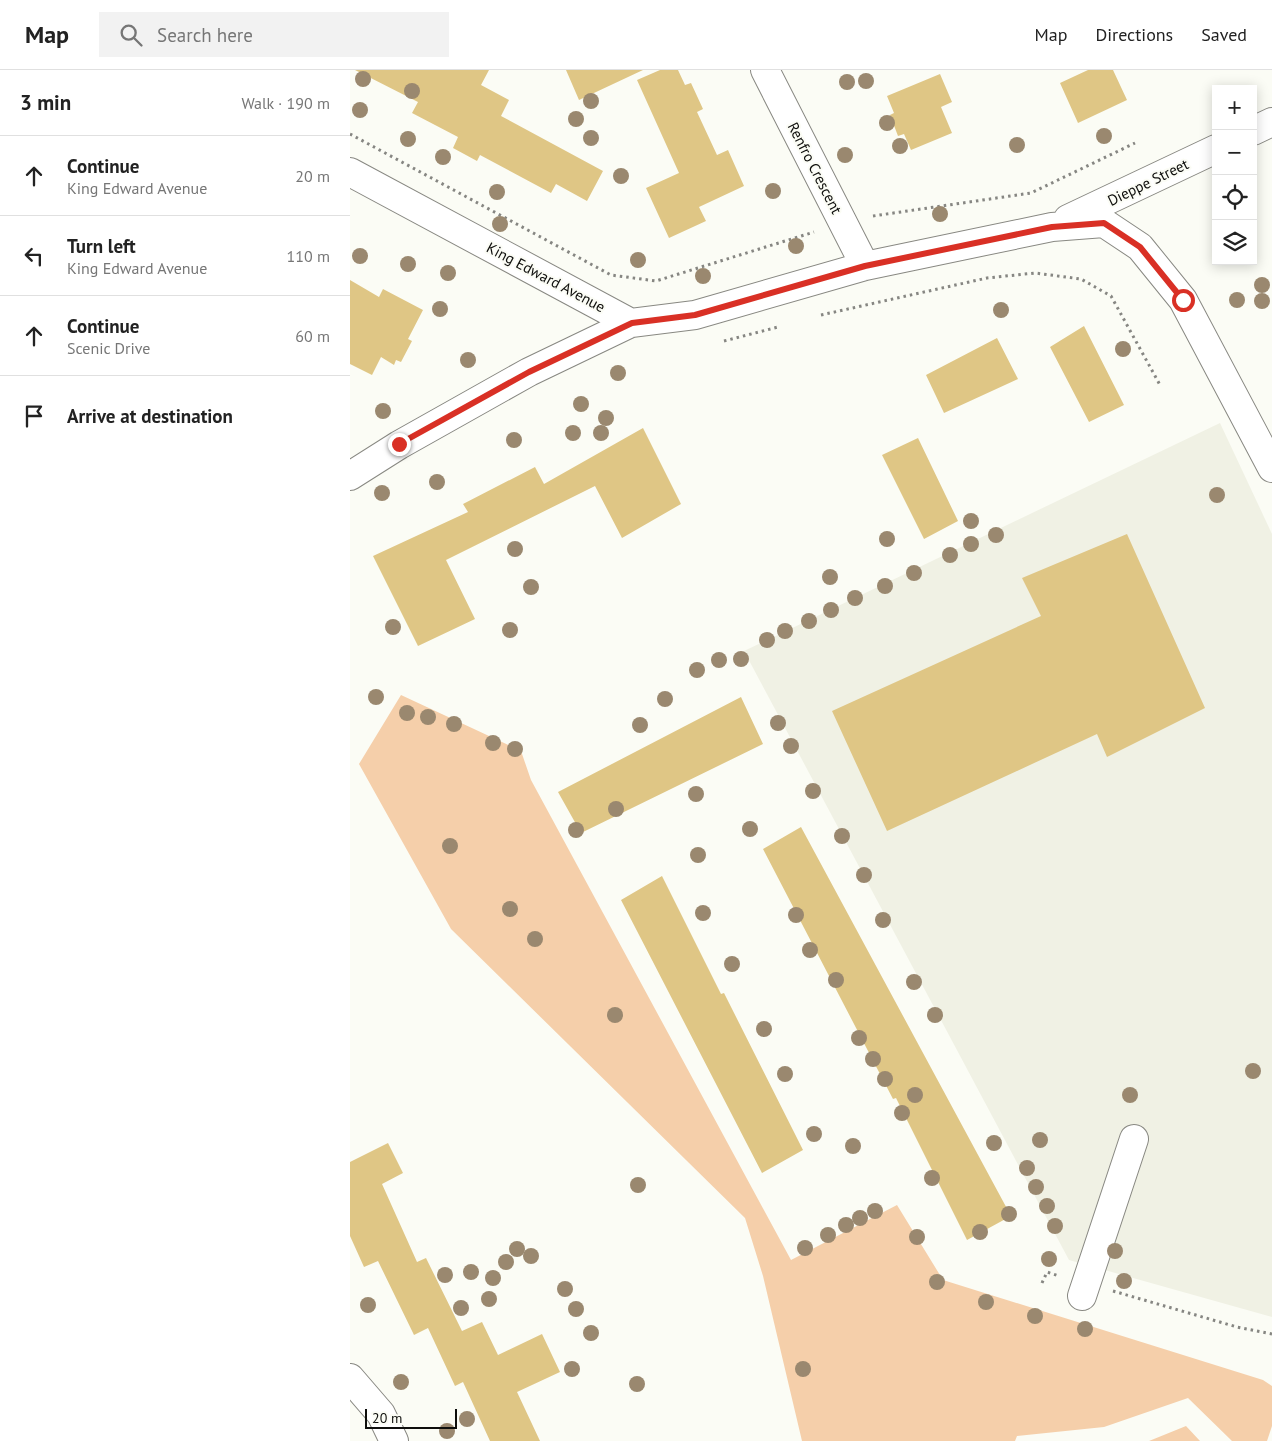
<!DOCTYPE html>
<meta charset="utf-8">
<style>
:root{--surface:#fff;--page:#f2f2f2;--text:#222;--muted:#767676;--line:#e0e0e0}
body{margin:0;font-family:"PT Sans",sans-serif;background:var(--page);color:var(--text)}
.controls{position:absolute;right:15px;top:15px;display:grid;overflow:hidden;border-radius:0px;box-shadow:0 2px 12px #0003}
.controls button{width:45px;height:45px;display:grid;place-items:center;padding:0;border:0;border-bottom:1px solid var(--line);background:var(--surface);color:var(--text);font:25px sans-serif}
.scale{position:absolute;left:15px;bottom:12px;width:92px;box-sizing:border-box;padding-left:5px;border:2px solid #0e0e0c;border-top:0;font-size:14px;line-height:18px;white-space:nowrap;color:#0e0e0c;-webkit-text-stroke:4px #fbfcf5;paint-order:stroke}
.stop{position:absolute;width:15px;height:15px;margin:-11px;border:4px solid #d93025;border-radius:50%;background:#fff}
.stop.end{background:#d93025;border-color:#fff;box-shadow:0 1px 5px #0008}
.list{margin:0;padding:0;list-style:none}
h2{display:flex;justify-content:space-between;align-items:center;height:65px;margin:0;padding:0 20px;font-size:21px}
h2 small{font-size:16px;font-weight:400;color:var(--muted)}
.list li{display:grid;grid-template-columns:32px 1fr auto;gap:15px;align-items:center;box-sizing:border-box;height:80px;padding:0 20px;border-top:1px solid var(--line)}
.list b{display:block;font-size:19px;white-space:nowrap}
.list p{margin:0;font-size:16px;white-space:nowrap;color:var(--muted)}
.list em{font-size:16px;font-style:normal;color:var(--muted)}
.icon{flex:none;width:28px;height:28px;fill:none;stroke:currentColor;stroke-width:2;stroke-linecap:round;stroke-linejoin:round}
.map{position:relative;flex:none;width:922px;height:1371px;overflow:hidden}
header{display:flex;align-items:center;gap:30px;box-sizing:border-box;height:70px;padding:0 25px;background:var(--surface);border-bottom:1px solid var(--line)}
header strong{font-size:24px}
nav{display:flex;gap:28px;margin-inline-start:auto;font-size:18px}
.search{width:350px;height:45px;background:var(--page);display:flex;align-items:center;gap:12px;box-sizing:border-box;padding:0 18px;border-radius:0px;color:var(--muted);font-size:19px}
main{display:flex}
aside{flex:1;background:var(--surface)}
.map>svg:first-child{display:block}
.built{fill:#f0f1e4}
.green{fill:#f5cfaa}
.building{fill:#dfc685}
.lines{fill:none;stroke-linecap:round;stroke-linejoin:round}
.minor-casing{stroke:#888882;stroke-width:30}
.path{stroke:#868682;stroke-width:3;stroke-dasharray:2.5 4;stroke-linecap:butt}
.minor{stroke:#fff;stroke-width:28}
.tree{fill:#9a886f}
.route{stroke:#d93025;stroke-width:6}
.labels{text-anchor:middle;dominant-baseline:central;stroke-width:4;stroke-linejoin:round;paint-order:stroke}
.street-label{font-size:15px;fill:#0e0e0c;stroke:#fbfcf5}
</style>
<header>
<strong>Map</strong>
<div class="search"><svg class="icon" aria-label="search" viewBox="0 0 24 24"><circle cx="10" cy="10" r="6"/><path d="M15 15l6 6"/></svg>Search here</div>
<nav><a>Map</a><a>Directions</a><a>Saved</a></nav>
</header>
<main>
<aside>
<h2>3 min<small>Walk · 190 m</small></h2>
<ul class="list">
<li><svg class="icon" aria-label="ahead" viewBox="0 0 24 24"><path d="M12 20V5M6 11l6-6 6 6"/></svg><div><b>Continue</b><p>King Edward Avenue</p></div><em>20 m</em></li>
<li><svg class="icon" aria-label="left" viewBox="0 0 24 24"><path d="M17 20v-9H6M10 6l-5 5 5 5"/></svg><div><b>Turn left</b><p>King Edward Avenue</p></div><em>110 m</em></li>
<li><svg class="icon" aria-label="ahead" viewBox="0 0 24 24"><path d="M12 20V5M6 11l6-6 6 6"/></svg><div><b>Continue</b><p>Scenic Drive</p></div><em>60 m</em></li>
<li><svg class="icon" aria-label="arrive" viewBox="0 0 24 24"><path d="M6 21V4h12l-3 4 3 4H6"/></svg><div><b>Arrive at destination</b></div></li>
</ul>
</aside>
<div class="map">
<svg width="922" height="1371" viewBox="0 0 922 1371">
<rect width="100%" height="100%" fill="#fbfcf5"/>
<path class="built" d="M870 353 922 464V1247L719 1190 394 581Z"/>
<path class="green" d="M51 625 171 681 181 710 441 1190 547 1135 593 1210 913 1310 922 1316V1356L917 1371H882L838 1328 754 1357 667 1366 665 1371H452L413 1206 395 1148 101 859 9 694Z
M836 1356 850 1371H799Z"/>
<path class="building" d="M5 0H139L131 15 159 30 151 46 253 101 237 131 206 114 201 123 130 85 127 91 103 78 108 67 62 43 68 32Z
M216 0H293L229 30Z
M310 0H328L335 15 341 13 353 39 347 42 367 85 378 80 394 116 349 137 356 151 319 168 296 118 329 103 287 10Z
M738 0H763L777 30 728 53 710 13Z
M590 4 602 32 591 37 602 63 561 80 554 64 548 66 540 45 544 43 537 26Z
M0 210 29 227 33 219 73 240 58 269 62 271 51 292 46 290 44 295 31 287 22 305 0 294Z
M734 256 774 335 739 352 700 277Z
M647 268 668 309 594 343 576 305Z
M293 358 331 434 272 468 245 416 96 490 125 549 68 576 23 486 118 442 113 434 185 397 194 414Z
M568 368 608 451 574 469 532 385Z
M777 464 855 638 757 687 747 664 537 761 482 641 691 546 672 508Z
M391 627 413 674 231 763 208 722Z
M451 757 661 1146 617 1170 546 1028 543 1029 413 779Z
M312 806 371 924 374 923 453 1080 412 1103 271 830Z
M38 1073 53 1103 32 1114 67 1192 76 1188 112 1261 132 1252 148 1285 192 1264 210 1302 167 1322 190 1371H140L113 1312 105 1316 78 1258 64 1265 28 1191 14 1197 0 1166V1092Z"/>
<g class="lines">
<g class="minor-casing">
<path id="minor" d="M415 0 515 196
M903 61 922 52
M0 102 281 253 345 245 515 196 702 157 754 153 790 177 833 230 922 398
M718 149 866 79
M0 406 49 375 179 302 281 253
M732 1226 784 1069
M0 1308 31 1344 44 1371"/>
</g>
<path class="path" d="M0 64 261 205 306 211 464 162
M523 146 681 123 785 73
M471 245 637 208 685 203 731 209 761 226 810 315
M374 271 428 257
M692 1213 697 1202 709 1206
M763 1221 887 1257 922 1264"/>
<use href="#minor" class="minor"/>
</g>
<g class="tree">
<circle cx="13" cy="9" r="8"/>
<circle cx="516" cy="11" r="8"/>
<circle cx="497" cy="12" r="8"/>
<circle cx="62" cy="21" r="8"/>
<circle cx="241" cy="31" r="8"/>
<circle cx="10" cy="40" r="8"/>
<circle cx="226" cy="49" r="8"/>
<circle cx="537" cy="53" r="8"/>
<circle cx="754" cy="66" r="8"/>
<circle cx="241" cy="68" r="8"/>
<circle cx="58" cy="69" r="8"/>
<circle cx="667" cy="75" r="8"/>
<circle cx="550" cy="76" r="8"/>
<circle cx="495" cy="85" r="8"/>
<circle cx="93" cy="87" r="8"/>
<circle cx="271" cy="106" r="8"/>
<circle cx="423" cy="121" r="8"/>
<circle cx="147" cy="122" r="8"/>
<circle cx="590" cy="144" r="8"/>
<circle cx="150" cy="154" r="8"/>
<circle cx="446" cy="176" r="8"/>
<circle cx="10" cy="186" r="8"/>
<circle cx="288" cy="190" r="8"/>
<circle cx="58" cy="194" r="8"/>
<circle cx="98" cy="203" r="8"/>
<circle cx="353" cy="206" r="8"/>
<circle cx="912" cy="215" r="8"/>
<circle cx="887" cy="230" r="8"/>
<circle cx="912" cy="231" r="8"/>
<circle cx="90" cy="239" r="8"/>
<circle cx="651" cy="240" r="8"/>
<circle cx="773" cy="279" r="8"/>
<circle cx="118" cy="290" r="8"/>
<circle cx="268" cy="303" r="8"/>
<circle cx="231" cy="334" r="8"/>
<circle cx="33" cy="341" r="8"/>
<circle cx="256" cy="348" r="8"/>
<circle cx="223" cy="363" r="8"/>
<circle cx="251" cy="363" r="8"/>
<circle cx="164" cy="370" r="8"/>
<circle cx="87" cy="412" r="8"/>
<circle cx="32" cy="423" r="8"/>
<circle cx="867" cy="425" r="8"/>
<circle cx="621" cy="451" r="8"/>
<circle cx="646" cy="465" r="8"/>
<circle cx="537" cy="469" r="8"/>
<circle cx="621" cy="474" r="8"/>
<circle cx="165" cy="479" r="8"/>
<circle cx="600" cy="485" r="8"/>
<circle cx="564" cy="503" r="8"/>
<circle cx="480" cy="507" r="8"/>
<circle cx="535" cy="516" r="8"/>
<circle cx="181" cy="517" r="8"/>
<circle cx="505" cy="528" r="8"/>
<circle cx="481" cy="540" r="8"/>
<circle cx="459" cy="551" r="8"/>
<circle cx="43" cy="557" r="8"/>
<circle cx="160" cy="560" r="8"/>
<circle cx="435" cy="561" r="8"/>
<circle cx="417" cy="570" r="8"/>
<circle cx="391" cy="589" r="8"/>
<circle cx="369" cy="590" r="8"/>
<circle cx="347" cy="600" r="8"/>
<circle cx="26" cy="627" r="8"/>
<circle cx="315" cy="629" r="8"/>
<circle cx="57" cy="643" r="8"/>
<circle cx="78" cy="647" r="8"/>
<circle cx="428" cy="653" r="8"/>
<circle cx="104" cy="654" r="8"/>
<circle cx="290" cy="655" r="8"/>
<circle cx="143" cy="673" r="8"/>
<circle cx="441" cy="676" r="8"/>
<circle cx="165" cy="679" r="8"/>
<circle cx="463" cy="721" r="8"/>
<circle cx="346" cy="724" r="8"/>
<circle cx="266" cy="739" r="8"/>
<circle cx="400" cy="759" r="8"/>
<circle cx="226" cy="760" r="8"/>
<circle cx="492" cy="766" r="8"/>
<circle cx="100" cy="776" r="8"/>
<circle cx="348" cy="785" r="8"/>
<circle cx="514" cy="805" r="8"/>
<circle cx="160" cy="839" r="8"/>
<circle cx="353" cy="843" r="8"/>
<circle cx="446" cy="845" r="8"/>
<circle cx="533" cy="850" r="8"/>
<circle cx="185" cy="869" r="8"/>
<circle cx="460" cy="880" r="8"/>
<circle cx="382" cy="894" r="8"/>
<circle cx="486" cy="910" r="8"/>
<circle cx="564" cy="912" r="8"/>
<circle cx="265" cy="945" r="8"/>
<circle cx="585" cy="945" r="8"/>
<circle cx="414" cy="959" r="8"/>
<circle cx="509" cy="968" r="8"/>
<circle cx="523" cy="989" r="8"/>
<circle cx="903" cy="1001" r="8"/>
<circle cx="435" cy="1004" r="8"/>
<circle cx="535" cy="1009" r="8"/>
<circle cx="565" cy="1025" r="8"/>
<circle cx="780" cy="1025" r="8"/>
<circle cx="552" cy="1043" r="8"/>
<circle cx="464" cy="1064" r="8"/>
<circle cx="690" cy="1070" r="8"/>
<circle cx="644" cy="1073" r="8"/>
<circle cx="503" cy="1076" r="8"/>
<circle cx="677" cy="1098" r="8"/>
<circle cx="582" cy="1108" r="8"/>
<circle cx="288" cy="1115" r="8"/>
<circle cx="686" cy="1117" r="8"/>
<circle cx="697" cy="1136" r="8"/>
<circle cx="525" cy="1141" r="8"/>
<circle cx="659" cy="1144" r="8"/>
<circle cx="510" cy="1148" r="8"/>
<circle cx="496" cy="1155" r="8"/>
<circle cx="705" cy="1156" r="8"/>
<circle cx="630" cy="1162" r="8"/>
<circle cx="478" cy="1165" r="8"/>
<circle cx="567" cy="1167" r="8"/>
<circle cx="455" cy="1178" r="8"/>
<circle cx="167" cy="1179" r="8"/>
<circle cx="765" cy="1181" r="8"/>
<circle cx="181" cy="1186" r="8"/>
<circle cx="699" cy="1189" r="8"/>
<circle cx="156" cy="1192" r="8"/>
<circle cx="121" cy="1202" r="8"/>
<circle cx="95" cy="1205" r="8"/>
<circle cx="143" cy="1208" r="8"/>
<circle cx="774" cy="1211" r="8"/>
<circle cx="587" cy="1212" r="8"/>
<circle cx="215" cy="1219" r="8"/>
<circle cx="139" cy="1229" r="8"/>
<circle cx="636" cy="1232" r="8"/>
<circle cx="18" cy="1235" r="8"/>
<circle cx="111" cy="1238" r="8"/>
<circle cx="226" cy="1239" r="8"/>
<circle cx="685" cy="1246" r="8"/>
<circle cx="735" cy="1259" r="8"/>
<circle cx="241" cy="1263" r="8"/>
<circle cx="222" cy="1299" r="8"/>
<circle cx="453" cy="1299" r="8"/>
<circle cx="51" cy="1312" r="8"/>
<circle cx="287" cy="1314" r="8"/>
<circle cx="117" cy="1349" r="8"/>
<circle cx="97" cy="1361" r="8"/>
</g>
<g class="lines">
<path class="route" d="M49 374 179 302 282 253 345 245 515 196 702 157 754 153 790 177 833 230"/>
</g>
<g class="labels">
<g class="street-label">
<text transform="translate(465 98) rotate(63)">Renfro Crescent</text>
<text transform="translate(798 112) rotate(-26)">Dieppe Street</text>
<text transform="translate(196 207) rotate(28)">King Edward Avenue</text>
</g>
</g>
</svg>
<div class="controls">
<button>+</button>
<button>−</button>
<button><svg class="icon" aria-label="locate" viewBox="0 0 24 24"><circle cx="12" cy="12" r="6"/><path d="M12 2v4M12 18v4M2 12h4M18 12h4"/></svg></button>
<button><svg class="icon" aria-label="layers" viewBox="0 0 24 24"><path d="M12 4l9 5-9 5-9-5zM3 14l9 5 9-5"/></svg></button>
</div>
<div class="scale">20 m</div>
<div class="stop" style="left:833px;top:230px"></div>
<div class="stop end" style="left:49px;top:374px"></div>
</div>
</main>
